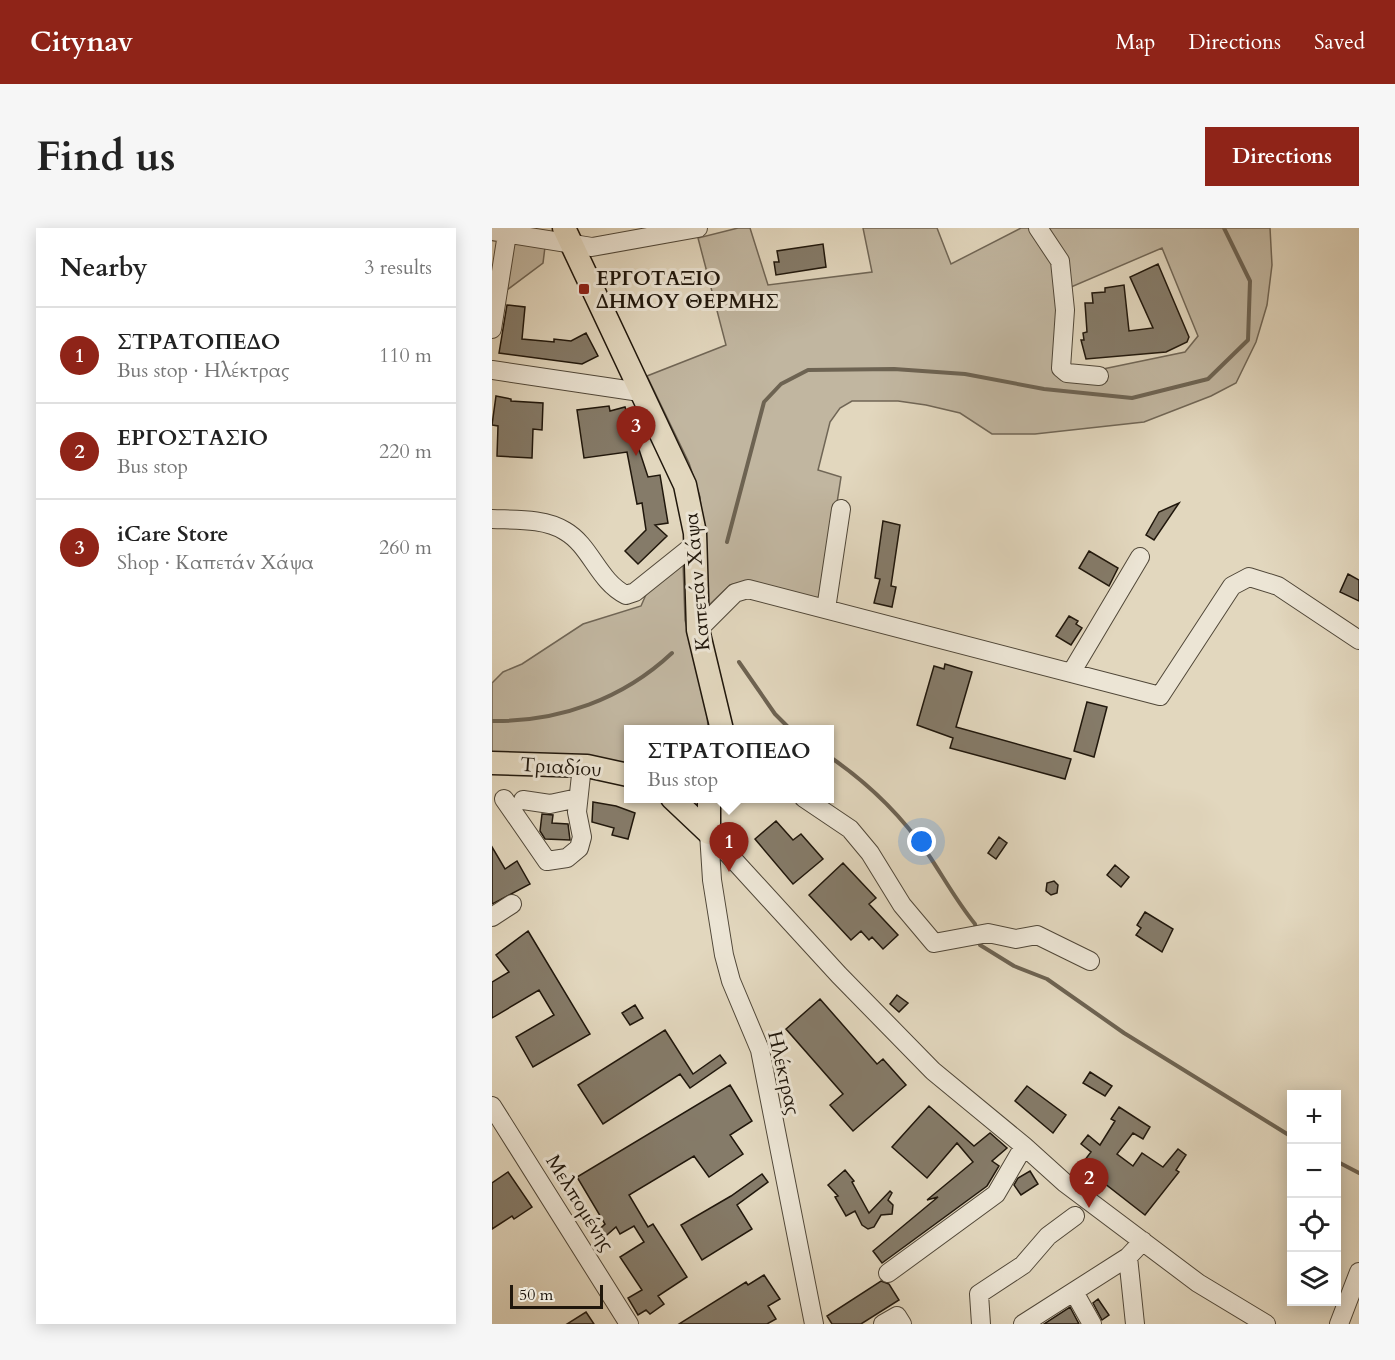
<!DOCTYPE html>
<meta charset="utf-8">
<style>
:root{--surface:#fff;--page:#f6f6f6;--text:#222;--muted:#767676;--line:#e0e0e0;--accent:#8f2418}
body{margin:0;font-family:Cardo,serif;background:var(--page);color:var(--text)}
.controls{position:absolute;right:18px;bottom:18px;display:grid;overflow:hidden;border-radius:0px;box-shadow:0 3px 15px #0003}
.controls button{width:54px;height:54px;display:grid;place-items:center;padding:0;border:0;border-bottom:2px solid var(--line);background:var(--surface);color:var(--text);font:30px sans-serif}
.scale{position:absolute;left:18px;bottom:15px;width:93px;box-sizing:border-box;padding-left:6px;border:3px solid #20170c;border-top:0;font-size:16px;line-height:21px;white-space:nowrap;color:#20170c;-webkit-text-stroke:4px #ece5d5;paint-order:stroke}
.you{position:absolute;left:430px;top:614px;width:21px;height:21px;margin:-15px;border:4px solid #fff;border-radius:50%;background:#1a73e8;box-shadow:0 0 0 9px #1a73e833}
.badge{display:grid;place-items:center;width:39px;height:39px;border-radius:50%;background:var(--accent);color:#fff;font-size:20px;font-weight:700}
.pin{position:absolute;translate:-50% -50px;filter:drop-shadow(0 2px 3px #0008)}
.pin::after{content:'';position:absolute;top:32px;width:21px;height:18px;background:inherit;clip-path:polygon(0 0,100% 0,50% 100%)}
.popup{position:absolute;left:132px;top:497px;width:210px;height:78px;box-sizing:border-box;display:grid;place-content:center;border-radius:0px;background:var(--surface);filter:drop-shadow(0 2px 4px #0005);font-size:20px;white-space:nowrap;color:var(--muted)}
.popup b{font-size:22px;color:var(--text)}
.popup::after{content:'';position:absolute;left:50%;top:100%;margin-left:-12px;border:12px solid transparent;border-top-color:var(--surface)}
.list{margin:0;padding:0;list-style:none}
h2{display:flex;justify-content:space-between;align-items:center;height:78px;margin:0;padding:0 24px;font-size:26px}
h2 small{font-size:20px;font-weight:400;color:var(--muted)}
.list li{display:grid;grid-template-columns:39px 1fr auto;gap:18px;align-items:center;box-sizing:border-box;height:96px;padding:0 24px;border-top:2px solid var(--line)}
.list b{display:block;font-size:22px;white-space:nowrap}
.list p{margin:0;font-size:20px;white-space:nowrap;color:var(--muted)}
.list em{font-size:20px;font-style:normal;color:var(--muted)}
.icon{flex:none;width:33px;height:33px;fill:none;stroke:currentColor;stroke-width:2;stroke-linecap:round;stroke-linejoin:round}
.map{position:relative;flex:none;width:867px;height:1096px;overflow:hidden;border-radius:0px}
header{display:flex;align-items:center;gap:36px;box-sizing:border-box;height:84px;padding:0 30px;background:var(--accent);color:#fff}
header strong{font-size:28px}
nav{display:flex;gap:33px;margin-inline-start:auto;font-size:21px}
.intro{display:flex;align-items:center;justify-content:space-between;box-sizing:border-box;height:144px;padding:0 36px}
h1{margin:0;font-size:42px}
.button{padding:15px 27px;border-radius:0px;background:var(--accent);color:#fff;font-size:21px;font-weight:700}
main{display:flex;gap:36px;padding:0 36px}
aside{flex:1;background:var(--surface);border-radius:0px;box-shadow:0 3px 15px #0003}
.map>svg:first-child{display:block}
.green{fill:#c1b6a0;stroke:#706656;stroke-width:1.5;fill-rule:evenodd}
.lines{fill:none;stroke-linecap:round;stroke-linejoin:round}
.stream{stroke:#6d6352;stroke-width:4}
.building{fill:#857b69;stroke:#20170c;stroke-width:1.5}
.minor-casing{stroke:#504738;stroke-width:20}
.major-casing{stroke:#20170c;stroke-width:25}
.minor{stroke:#ece5d5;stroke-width:18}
.major{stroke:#e2d7be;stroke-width:22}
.poi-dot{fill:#8f2418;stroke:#ece5d5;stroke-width:2}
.labels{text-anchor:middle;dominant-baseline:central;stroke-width:6;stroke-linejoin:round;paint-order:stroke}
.poi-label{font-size:20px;font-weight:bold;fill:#20170c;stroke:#ece5d5;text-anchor:start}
.street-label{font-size:20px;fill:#20170c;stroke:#ece5d5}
</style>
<header>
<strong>Citynav</strong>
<nav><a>Map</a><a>Directions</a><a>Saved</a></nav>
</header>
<div class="intro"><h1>Find us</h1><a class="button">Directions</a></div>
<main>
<aside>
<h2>Nearby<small>3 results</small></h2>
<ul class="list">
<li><span class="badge">1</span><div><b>ΣΤΡΑΤΟΠΕΔΟ</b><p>Bus stop · Ηλέκτρας</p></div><em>110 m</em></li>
<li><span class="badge">2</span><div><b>ΕΡΓΟΣΤΑΣΙΟ</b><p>Bus stop</p></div><em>220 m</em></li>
<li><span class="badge">3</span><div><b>iCare Store</b><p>Shop · Καπετάν Χάψα</p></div><em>260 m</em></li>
</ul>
</aside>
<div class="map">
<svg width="867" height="1096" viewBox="0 0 867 1096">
<rect width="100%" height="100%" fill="#e2d7be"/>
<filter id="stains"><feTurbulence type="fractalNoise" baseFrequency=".00333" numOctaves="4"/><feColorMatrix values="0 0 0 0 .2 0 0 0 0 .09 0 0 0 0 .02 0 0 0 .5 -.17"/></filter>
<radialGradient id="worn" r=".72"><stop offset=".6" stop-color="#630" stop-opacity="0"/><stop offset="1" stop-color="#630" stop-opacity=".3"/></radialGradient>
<path class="green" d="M246 0H258L276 57 380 44 371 0H445L459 36 529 0H778L780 37 775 77 764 114 744 155 719 168 652 194 543 206H500L468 185 434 177 406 173H360L348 180 338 194 326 242 349 249 330 372 255 353 238 357 216 378 208 269 197 235 155 148 234 117 206 10ZM670 20 706 108 693 124 611 141 564 144 565 65Z
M18 14 53 19 51 35 15 62 8 74Z
M191 335 193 392 215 483 216 501 136 502V537L0 526V455L11 444 30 436 91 396 149 378 156 362Z"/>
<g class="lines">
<path class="stream" d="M235 314 272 174 289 156 316 142 402 141 473 146 552 161 640 170 716 151 756 112 758 53 732 0
M247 434 283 486 299 502
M0 493C67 494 131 471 180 425
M338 529C376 555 409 587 436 626 452 650 465 674 483 696L484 702
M487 712 488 717 522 738 555 751 632 805 800 909
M844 933 867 945"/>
</g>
<path class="building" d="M331 16 334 39 284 47 282 34H287L285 23Z
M666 36 697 109 695 114 674 124 594 131 589 112H592L591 105 595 104 593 75H601L600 65 613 64V60L632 57 637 103 661 100 638 49Z
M15 77 33 79 30 111 62 114V111L79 113 94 105 106 128 90 136 7 125Z
M4 168 19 171V173L51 175 50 202 41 201 40 230 5 228 6 198 0 197Z
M117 178 118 183 133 179 156 249 168 247 176 295 163 297 175 308 146 336 133 323 154 302 150 275 145 276 135 224 92 230 85 182Z
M687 275 662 312 654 307 667 284Z
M391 293 408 297 399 358 404 359 400 379 382 375 388 351 383 350Z
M597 323 626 340 617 358 587 340Z
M856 346 867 352V373L848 364Z
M577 388 586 393 584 396 590 400 579 417 564 408Z
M453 436 480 444 464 499 579 531 573 551 458 520 461 510 425 497 442 438 452 441Z
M595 474 615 479 602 529 582 523Z
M101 574 124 578 143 585 136 611 120 607 122 600 100 594Z
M50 586 61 587 60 595 76 596 78 612 53 611 48 603Z
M284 593 301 612 309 606 331 631 301 656 263 611Z
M507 609 515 615 504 631 496 625Z
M0 619 13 641 25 633 38 656 0 676Z
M351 635 384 670 377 676 406 707 391 721 380 709 377 712 369 703 359 712 317 667Z
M623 637 637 649 629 659 615 647Z
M562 653 566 657 565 665 559 667 554 663 555 655Z
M653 684 681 701 670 724 644 707 649 700 645 697Z
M36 703 98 806 41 839 24 809 62 787 47 762 0 790V754L17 744 4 727Z
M405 767 416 775 407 784 398 776Z
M328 771 385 836 391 831 414 857 361 903 338 877 351 866 294 801Z
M143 777 151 790 138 797 130 785Z
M173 802 201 846 228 827 234 835 198 860 188 846 111 896 86 857Z
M598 844 620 858 613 868 591 855Z
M238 857 260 893 238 907 251 926 217 949 202 928 137 967 156 999 161 996 195 1049 166 1068 172 1076 158 1086 154 1082 146 1087 136 1070 150 1062 128 1029 152 1014 142 998 128 1006 124 999 108 1013 102 1006 113 996 85 949Z
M535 858 574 887 561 905 523 873Z
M437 878 482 918 498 905 515 920 500 933 507 938 495 958 390 1035 381 1023 446 969 435 972 481 934 465 915 435 950 400 919Z
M627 879 658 899 651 911 641 905 625 926 641 938 650 925 671 939 686 921 694 927 684 942 687 944 653 987 589 937 599 924 589 916 596 907 608 917 623 893 619 891Z
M353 942 362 953 360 954 377 985 398 963 400 965 396 972 401 977 400 986 389 987 382 999 376 1001 370 997 363 983 354 988 343 969 346 968 336 957Z
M538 943 546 956 529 967 522 957 526 950Z
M16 944 40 979 22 991 20 988 0 1001V955Z
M270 946 276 954 245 977 260 1001 210 1032 189 997 239 968Z
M272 1047 288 1071 276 1078 284 1091 275 1096H187L254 1054 256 1057Z
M389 1053 397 1056 407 1072 369 1096H340L335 1088Z
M606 1071 617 1087 610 1092 601 1075Z
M578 1079 587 1096H552Z
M94 1084 102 1096H75Z"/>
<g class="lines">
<g class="minor-casing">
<path id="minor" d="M546 0 568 33 573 82 569 140 575 145 607 148
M0 3 100 19 206 0
M0 101 15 6
M0 142 148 164
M0 291C23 292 53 290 73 303 99 318 106 353 134 367L143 364 203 316
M334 381 349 281
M206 402 243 365 256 361 668 468 740 358 757 349 786 358 867 412
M579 445 648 329
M312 570 358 601 378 625 410 677 442 715 496 705 524 711 545 707 598 733
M12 571 55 633 75 630 87 620 90 609 85 584 90 538
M31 572 58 576 86 570
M217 605 347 747 441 843 532 918 573 955 706 1055 774 1096
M217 605 220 652 232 727 239 753 268 822 322 1096
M0 689 20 676
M0 878 137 1096
M636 1029 643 1096
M396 1045 504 966 532 918
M582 1064 600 1096
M391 1096 405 1088 410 1096
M489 1096 487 1066 531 1037 556 1008 583 988
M531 1096 636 1029 651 1013
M847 1096 867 1044"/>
</g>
<g class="major-casing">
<path id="major" d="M72 0 193 257 203 305 206 402 230 502
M0 535 95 538 136 547
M180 570 217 605
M217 570V605"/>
</g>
<use href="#minor" class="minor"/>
<use href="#major" class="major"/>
</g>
<rect class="poi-dot" x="86" y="55" width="12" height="12" rx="3"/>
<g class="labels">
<g class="poi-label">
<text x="104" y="50">ΕΡΓΟΤΑΞΙΟ<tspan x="104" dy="23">ΔΗΜΟΥ ΘΕΡΜΗΣ</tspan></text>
</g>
<g class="street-label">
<text transform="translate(205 354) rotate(-95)">Καπετάν Χάψα</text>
<text transform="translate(69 539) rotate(4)">Τριαδίου</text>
<text transform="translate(292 845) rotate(77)">Ηλέκτρας</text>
<text transform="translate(88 975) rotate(58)">Μελπομένης</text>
</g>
</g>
<rect width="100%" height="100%" filter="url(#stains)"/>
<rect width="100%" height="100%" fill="url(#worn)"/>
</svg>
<div class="controls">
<button>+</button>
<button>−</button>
<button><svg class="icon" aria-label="locate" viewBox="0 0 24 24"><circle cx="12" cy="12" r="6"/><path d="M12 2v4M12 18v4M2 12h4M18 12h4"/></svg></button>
<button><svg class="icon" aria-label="layers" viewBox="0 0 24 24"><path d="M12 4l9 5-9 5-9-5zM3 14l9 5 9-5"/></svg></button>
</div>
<div class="scale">50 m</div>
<div class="you"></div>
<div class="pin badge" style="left:237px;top:644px">1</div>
<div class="popup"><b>ΣΤΡΑΤΟΠΕΔΟ</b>Bus stop</div>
<div class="pin badge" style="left:597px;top:980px">2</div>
<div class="pin badge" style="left:144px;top:228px">3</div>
</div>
</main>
